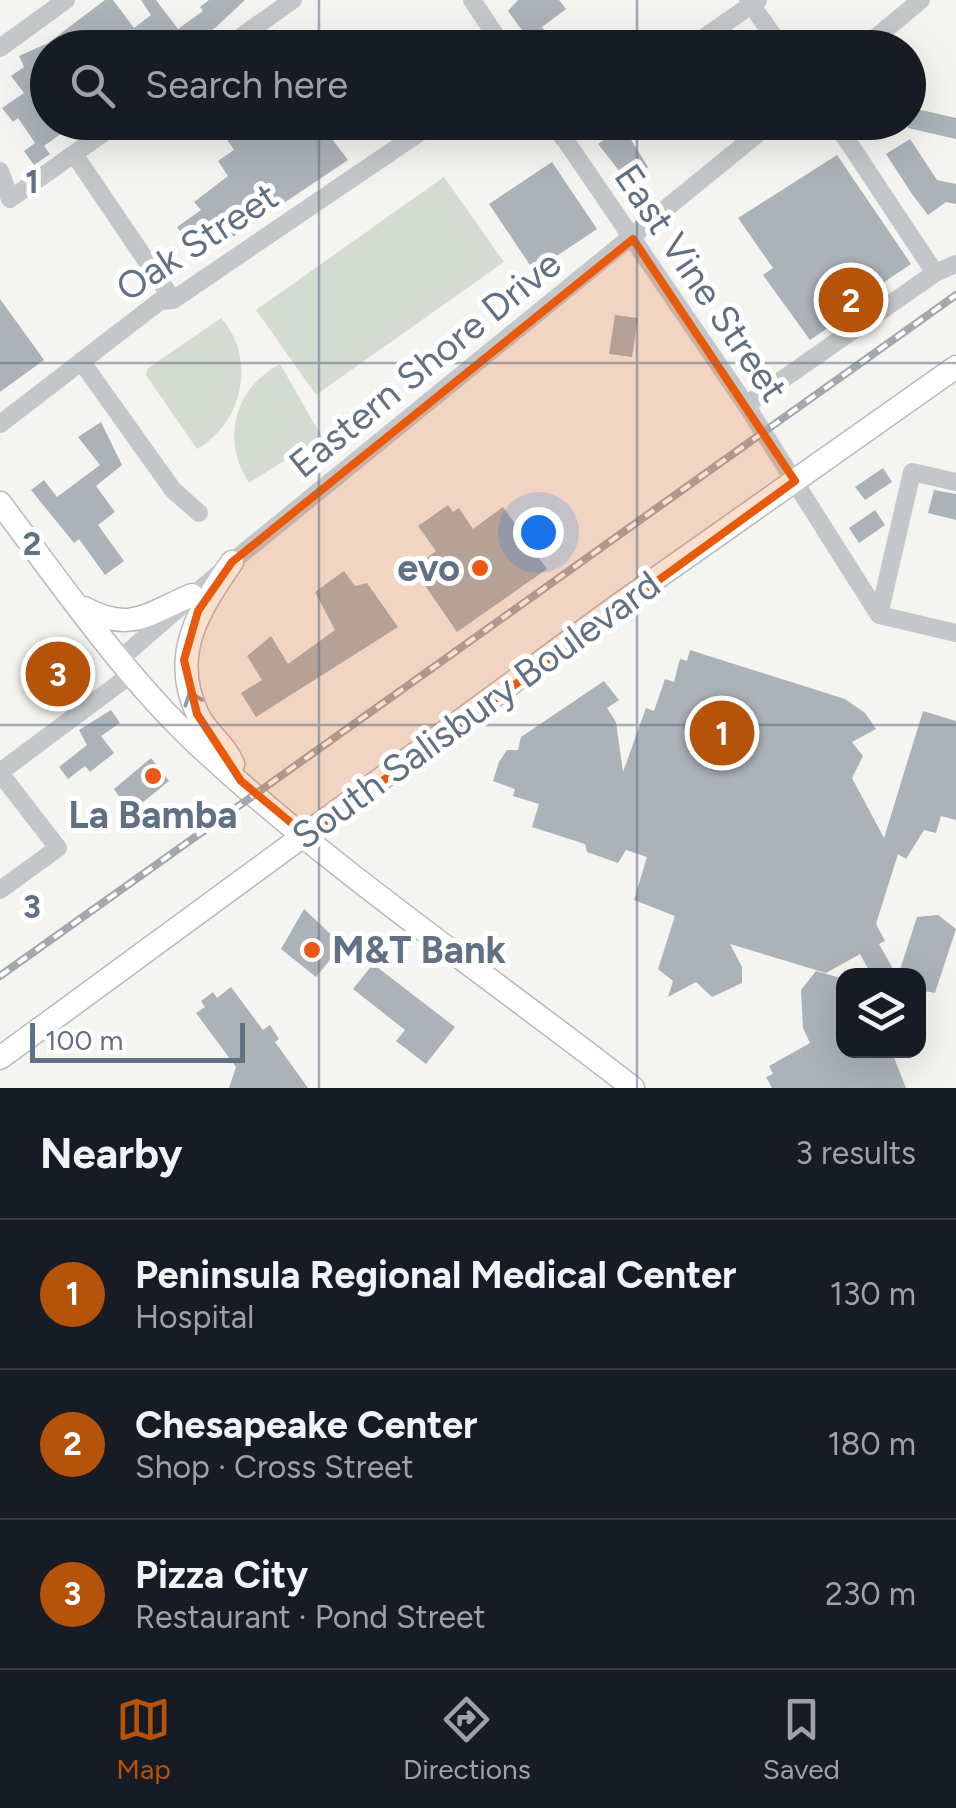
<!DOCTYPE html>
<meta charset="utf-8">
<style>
:root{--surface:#171b24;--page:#20242c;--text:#f1f3f6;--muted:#9ea1a6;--line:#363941;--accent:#b45309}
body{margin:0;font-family:Figtree,sans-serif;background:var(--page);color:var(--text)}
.controls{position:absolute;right:30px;bottom:30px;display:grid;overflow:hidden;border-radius:20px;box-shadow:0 10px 40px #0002}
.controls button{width:90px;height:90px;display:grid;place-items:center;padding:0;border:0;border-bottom:2px solid var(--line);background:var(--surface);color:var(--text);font:50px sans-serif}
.scale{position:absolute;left:30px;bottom:25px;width:215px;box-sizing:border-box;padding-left:10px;border:5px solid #617183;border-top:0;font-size:28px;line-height:35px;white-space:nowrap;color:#617183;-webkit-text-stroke:8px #fff;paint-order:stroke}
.you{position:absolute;left:538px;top:532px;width:35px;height:35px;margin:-25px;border:8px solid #fff;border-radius:50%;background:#1a73e8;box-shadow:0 0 0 15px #1a73e833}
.badge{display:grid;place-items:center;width:65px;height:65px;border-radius:50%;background:var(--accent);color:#fff;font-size:32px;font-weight:700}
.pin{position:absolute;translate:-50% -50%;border:5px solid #fff;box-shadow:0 2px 10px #0006}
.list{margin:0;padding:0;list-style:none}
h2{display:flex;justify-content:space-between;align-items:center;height:130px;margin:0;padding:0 40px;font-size:42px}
h2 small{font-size:32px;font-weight:400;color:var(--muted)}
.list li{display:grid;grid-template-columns:65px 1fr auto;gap:30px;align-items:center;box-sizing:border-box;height:150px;padding:0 40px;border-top:2px solid var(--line)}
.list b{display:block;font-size:38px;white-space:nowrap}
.list p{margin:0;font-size:32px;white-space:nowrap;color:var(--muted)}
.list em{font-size:32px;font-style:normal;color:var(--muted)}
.icon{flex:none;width:55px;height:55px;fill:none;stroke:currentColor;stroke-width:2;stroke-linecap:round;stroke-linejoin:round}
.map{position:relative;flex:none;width:956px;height:1088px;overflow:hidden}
.search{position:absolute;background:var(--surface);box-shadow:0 10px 40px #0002;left:30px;right:30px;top:30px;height:110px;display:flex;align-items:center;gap:25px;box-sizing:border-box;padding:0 35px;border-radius:55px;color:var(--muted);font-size:38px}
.sheet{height:580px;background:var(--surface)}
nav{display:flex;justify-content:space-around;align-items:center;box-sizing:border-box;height:140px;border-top:2px solid var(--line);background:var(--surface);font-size:28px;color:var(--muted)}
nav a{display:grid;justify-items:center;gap:5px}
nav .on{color:var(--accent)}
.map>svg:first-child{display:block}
.green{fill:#d4dcd1}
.building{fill:#abb3b9}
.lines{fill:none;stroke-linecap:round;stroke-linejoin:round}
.major-casing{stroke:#b6babe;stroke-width:25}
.minor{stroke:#c3c7ca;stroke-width:18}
.major{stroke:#fff;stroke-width:22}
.rail-casing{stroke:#a3a8af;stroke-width:8}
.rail{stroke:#fff;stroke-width:4;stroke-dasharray:11;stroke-linecap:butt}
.oneway{stroke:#909ca8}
.marked{fill:#e8590c;fill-opacity:0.2;stroke:#e8590c;stroke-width:8;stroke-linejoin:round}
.grid{fill:none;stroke:#617183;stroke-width:2.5;stroke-opacity:0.55}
.poi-dot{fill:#ee5816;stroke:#fff;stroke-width:4}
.labels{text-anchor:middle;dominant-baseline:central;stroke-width:10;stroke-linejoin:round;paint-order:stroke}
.street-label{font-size:38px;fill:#617183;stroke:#fff}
.poi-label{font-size:38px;font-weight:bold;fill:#617183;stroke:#fff;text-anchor:end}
.grid-label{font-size:32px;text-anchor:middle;font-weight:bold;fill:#617183;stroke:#fff;stroke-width:10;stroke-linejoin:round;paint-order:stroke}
</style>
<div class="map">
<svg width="956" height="1088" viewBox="0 0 956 1088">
<rect width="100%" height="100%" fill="#f4f4f0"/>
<path class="green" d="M444 177 504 262 316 395 256 310Z
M221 318C257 358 243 423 197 449L146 375 147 369Z
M280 364 322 437 249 483C221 440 234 388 280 364Z"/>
<path class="building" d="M105 0H113L134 28 151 15 141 0H156L178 29 203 11 200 7 209 0H245L215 28 183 48 167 43 162 47 154 35 143 43 137 35 120 46 114 37 100 47 92 36 77 48H48V71L34 80 46 98 43 101 48 122H77L44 146 50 154 34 165 24 151 35 143 18 118 13 122 2 108 24 93 11 76 24 67 19 56 48 43Z
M518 0H559L566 9 542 27 557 48H535L508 11Z
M908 107 956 118V139L908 128Z
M215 122H352L332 139 348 160 224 243 214 229 191 246 177 227 201 210 194 202 228 176 218 161 234 150Z
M623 127 648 167 628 182 598 144Z
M910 139 937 180 956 184V204L946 202 928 215 912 194 886 154Z
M837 155 911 264 843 310 847 315 810 340 763 275 773 268 738 218Z
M552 162 597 229 534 271 489 204Z
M0 299 44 360 0 392Z
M615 315 638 318 632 357 609 354Z
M101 422 122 465 96 486 115 512 98 525 124 561 105 575 79 539 74 543 31 490 44 480 57 497 100 465 78 437Z
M883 468 892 482 865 500 855 487Z
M934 490 956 494V520L928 513Z
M448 505 453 512 459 508 473 529 503 507 547 569 457 632 413 568 436 551 418 526Z
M875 510 885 525 859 543 849 528Z
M344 571 355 586 367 583 398 627 256 717 241 693 262 680 247 656 271 636 288 664 335 630 315 592Z
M690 650 845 699 865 713 876 729 852 742 863 756 852 778 884 838 923 711 956 721V820L941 816 936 833 924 830 906 859 898 854 876 924 885 941 879 944 897 976H872L860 954 826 973 730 944 742 967V983L712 997 696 982 668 997 673 981 658 969 675 916 634 900 647 857 626 850 618 863 587 852 585 844 532 827 539 804 513 796 515 789 493 781 499 762 507 750H518L521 737 604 681 619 700 607 708 616 722 623 772 646 708 654 711 665 679 674 682 680 659 687 661Z
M52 654 79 685 64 697 33 664Z
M111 710 120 723 101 736 114 753 90 772 85 766 68 779 59 767 87 745 79 730Z
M151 758 169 781 142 803 154 818 140 829 114 789Z
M304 909 342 945 316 977 281 949Z
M938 915 956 929 935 993 918 990V976H898L917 917Z
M373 964 455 1027 426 1064 396 1041 405 1030 353 989Z
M816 971 844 979V1050H891L906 1088H772L766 1077 773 1074 769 1066 810 1043 803 1028 801 990Z
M231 987 263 1030 270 1025 279 1039 275 1042 308 1088H229L236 1067 196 1013 205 1007 201 1001 213 992 217 998Z"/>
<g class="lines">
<g class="major-casing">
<path id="major" d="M0 503C62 585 122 673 197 744 332 870 488 975 633 1088
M232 562C199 610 170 654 197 713 206 733 225 744 233 764
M84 608C131 633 147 614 192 595
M0 1058 617 606 956 367"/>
</g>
<path class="minor" d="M472 0 504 48
M748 0 782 48
M0 48 66 0
M225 48 293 0
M689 48 758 0
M863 48 921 0
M553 122 746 405 879 615 956 633
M835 122 935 273
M563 138 585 122
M74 154 173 300
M0 171 10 199 119 122
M81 361 173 490 199 513
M746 405 935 273 956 264
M0 424 160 301 173 300 435 122
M879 615 912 472 956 482
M120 659 232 562 772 122
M0 772 133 673
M0 773 58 848 0 890"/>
<use href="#major" class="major"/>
<g class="rail-casing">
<path id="rail" d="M0 976 956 295"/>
</g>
<use href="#rail" class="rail"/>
</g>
<defs><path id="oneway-chevron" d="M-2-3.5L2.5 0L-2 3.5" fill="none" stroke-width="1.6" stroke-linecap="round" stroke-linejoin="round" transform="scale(2.5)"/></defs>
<use class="oneway" href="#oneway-chevron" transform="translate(192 698) rotate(-109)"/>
<path class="marked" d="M633 239 795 481 307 836 241 781 197 714 184 660 198 611 232 562Z"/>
<path class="grid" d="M319 0V48M637 0V48M319 122V1088M637 122V1088M0 363H956M0 725H956"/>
<g class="poi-dot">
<circle cx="480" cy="568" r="10"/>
<circle cx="153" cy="776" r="10"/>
<circle cx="312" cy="950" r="10"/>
</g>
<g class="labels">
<g class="street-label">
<text transform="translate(197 242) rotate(-33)">Oak Street</text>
<text transform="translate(701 283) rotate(56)">East Vine Street</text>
<text transform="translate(425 364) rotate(-39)">Eastern Shore Drive</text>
<text transform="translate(476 710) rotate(-36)">South Salisbury Boulevard</text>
</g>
<g class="poi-label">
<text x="460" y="568">evo</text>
<text x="153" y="815" text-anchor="middle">La Bamba</text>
<text x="332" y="950" text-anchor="start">M&amp;T Bank</text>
</g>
</g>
<g class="grid-label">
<text x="32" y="193">1</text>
<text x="32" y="555">2</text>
<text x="32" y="918">3</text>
</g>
</svg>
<div class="controls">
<button><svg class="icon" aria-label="layers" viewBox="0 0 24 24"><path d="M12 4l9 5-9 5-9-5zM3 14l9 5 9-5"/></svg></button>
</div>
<div class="scale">100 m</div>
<div class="you"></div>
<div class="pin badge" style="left:722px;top:733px">1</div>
<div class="pin badge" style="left:851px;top:300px">2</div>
<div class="pin badge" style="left:58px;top:674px">3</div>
<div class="search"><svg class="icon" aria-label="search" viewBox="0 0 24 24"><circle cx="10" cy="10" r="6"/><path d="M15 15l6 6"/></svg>Search here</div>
</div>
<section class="sheet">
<h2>Nearby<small>3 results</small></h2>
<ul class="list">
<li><span class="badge">1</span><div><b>Peninsula Regional Medical Center</b><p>Hospital</p></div><em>130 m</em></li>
<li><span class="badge">2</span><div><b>Chesapeake Center</b><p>Shop · Cross Street</p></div><em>180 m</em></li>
<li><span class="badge">3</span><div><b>Pizza City</b><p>Restaurant · Pond Street</p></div><em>230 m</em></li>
</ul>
</section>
<nav>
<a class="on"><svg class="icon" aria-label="map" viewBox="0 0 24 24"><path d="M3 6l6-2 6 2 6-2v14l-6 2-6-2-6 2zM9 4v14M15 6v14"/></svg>Map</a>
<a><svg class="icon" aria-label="directions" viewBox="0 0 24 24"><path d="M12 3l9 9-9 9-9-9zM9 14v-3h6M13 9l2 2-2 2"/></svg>Directions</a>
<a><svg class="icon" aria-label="saved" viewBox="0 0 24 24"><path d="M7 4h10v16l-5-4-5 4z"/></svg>Saved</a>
</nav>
